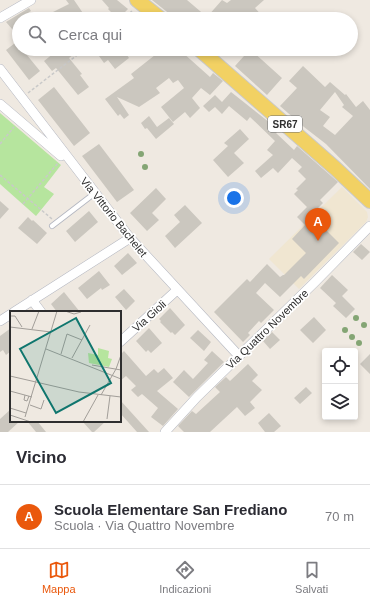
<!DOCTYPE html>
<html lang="it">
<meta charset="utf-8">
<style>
:root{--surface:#fff;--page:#f2f2f3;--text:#2b2b33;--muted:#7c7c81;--line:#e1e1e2;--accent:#ea580c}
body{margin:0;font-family:Helvetica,sans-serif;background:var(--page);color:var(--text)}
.controls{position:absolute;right:12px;bottom:12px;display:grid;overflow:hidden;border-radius:4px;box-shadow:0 2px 6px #0003}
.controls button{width:36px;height:36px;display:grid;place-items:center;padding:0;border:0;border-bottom:1px solid var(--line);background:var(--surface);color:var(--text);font:20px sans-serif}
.you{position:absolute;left:234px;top:198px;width:14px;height:14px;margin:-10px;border:3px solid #fff;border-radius:50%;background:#1a73e8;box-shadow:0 0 0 6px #1a73e833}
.badge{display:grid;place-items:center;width:26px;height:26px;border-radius:50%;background:var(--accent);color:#fff;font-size:13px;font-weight:700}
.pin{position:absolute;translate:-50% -33px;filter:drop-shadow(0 1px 2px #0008)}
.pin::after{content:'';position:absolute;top:21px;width:14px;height:12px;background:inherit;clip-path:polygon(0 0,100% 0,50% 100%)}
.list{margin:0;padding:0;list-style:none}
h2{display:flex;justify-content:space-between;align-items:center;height:52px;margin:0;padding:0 16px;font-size:17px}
h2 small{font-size:13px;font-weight:400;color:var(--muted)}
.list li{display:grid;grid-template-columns:26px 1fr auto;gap:12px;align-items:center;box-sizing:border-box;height:64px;padding:0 16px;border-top:1px solid var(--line)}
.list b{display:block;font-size:15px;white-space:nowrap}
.list p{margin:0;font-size:13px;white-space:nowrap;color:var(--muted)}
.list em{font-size:13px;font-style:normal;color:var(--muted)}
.icon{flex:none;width:22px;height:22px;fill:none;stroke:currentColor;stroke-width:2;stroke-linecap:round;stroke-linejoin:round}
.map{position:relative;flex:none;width:370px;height:432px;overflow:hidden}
.search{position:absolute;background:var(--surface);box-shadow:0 2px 6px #0003;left:12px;right:12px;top:12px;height:44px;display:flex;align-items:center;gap:10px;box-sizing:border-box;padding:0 14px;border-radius:22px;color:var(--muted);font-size:15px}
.sheet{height:116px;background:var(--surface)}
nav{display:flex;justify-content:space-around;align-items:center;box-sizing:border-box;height:56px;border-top:1px solid var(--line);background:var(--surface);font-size:11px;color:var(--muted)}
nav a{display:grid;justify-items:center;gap:2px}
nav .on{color:var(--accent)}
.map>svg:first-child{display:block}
.education{fill:#f0e6d1}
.green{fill:#b6e59e}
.building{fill:#cbc7bf;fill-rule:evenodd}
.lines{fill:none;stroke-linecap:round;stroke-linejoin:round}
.service-casing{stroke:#b4b7c1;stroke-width:6}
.minor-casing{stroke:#b4b7c1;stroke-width:10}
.primary-casing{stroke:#c9c9c9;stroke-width:16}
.path{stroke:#c9c9c9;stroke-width:1.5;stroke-dasharray:3 2;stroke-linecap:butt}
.service{stroke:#fff;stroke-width:4.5}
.minor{stroke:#fff;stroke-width:9}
.primary{stroke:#f2d163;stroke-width:14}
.tree{fill:#84a574}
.labels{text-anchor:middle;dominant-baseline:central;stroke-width:3.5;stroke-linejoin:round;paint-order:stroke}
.shield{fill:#fff;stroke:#6d6d6d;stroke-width:1}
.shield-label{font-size:10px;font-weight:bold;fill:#2e2e2e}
.street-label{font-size:11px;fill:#2e2e2e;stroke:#fff}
.inset-road{fill:none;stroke:#a29e99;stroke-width:1}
.view{fill:#0f766e;fill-opacity:0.15;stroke:#0f766e;stroke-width:2}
.inset-edge{fill:none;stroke:#2e2e2e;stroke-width:2}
</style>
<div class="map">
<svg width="370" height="432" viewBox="0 0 370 432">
<rect width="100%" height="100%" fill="#efe9e1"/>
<path class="education" d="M342 187 367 212 368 217 366 222 299 289 269 259Z"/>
<path class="green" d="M0 113 61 165 44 187 54 194 36 216 0 184Z"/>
<path class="building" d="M66 0H74L87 19H57L53 12 69 4Z
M102 0H117L128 9 118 19H107L113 14 108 9 109 8Z
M152 0H187L207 17 222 0 227 3 231 0H264L255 8 265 19H176Z
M29 8 31 11 23 16 26 19H19V37L6 22Z
M19 40V49H22L40 71 29 80 6 50Z
M59 49H80L69 58 82 74 80 75 89 87 78 95 56 68 52 71 44 61Z
M108 49H123L129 58 115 69 108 60 104 63 99 56Z
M150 49H173L177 56 182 52 210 77 213 73 223 81 210 95 201 88 192 98 200 108 190 118 185 112 173 122 161 107 184 88 178 80 173 83 169 78 156 88 160 93 139 107 117 97 129 115 124 119 120 114 118 116 105 99 134 78 131 74 155 55Z
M236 49H250L282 78 267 95 235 66 244 56Z
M303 66 325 87 330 82 345 95 346 94 356 107 363 101 370 110V189L326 144 304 127 280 106 297 88 289 81ZM335 92 344 105 342 107 353 116 335 135 323 126 330 117 320 110Z
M54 87 90 133 74 146 38 100Z
M231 92 279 130 276 133 294 150 297 146 338 182 320 200 323 203 311 215 339 243 304 279 301 276 280 297 265 283 256 293 274 310 261 323 259 321 248 333 250 335 243 342 214 312 247 279 250 282 267 264 280 277 283 275H284L306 253 292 239 305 225 297 217 307 207 294 194 298 190 296 189 306 179 298 171 302 167 292 158 278 173 273 168 261 178 255 171 273 155 267 150 275 141 250 117 247 121 229 106 222 114 215 107 209 112 203 106 215 95 222 102Z
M149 116 157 127 169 118 174 124 156 139 147 128 145 129 141 123Z
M240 129 249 139 234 153 244 163 228 177 213 160 228 146 224 143Z
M99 144 134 190 117 202 82 156Z
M156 188 166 199 152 213 159 220 147 231 130 213Z
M0 201 9 209 0 219Z
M185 205 202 223 175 248 165 236 180 222 174 215Z
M89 211 98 222 75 242 66 231Z
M28 217 32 221 33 220 47 233 37 244 18 228Z
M361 244 370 252 362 260 353 252Z
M128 253 137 263 122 275 114 266Z
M99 271 110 285 102 290 101 288 87 299 78 288Z
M332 275 348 290 342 296 355 309 346 318 333 306 336 303 320 288Z
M124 289 135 301 126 310 115 297Z
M64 292 80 312H57L51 304Z
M170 308 185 325 175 335 172 332 171 333 160 322 161 321 159 319Z
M314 317 326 330 313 343 300 330Z
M11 328V351L6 355 3 350 0 352V336Z
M149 328 162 343 151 353 148 350 146 352 136 341Z
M198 330 211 342 204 351 190 338Z
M272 332 280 340 270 349 263 341Z
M124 351 146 376 154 369 158 373 164 368 173 378 157 391 178 409 163 426 151 417 158 408 142 394 138 397 131 390 136 386 126 376 120 381V355Z
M212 351 224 362 189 397 173 382 184 370 193 379 208 363 204 360Z
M370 354V374L360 364Z
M248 364 258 375 252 381 262 390 250 402 255 408 245 416 237 407 210 432H184L178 426 192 411 196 414 220 392 215 387 226 377 230 381Z
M306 387 312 393 300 404 294 398Z
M120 400 149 432H137L120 413Z
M11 409V421H20L8 432H0V419Z
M269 413 281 426 274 432H265L258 423Z
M27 421H37L46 432H36Z
M82 421H106L94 432H92Z"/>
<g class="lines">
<g class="service-casing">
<path id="service" d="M52 226 95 193"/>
</g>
<g class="minor-casing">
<path id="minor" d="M0 18 31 0
M0 69 130 238 239 356
M0 104 61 156
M32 300 41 312
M14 312 130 238
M0 321 11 314
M120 342 177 290
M165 432 197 397 315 282 370 226"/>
</g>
<g class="primary-casing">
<path id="primary" d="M137 0 161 19
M199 49 335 168 370 201"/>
</g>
<path class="path" d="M123 19 132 11
M28 93 85 49
M0 144 14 127
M0 175 52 219
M23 204 58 163"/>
<use href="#service" class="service"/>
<use href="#minor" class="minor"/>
<use href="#primary" class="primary"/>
</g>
<g class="tree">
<circle cx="141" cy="154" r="3"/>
<circle cx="145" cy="167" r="3"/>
<circle cx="356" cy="318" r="3"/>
<circle cx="364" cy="325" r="3"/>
<circle cx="345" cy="330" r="3"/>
<circle cx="352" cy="337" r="3"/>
<circle cx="359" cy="343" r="3"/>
</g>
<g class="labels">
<rect class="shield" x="268" y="116" width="34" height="16" rx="3"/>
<g class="shield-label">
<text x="285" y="124">SR67</text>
</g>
<g class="street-label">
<text transform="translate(114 217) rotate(51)">Via Vittorio Bachelet</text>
<text transform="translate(149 316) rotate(-42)">Via Gioli</text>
<text transform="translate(267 329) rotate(-44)">Via Quattro Novembre</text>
</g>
</g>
<g transform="translate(10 311)">
<rect width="111" height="111" fill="#efe9e1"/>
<path d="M88 37 99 40 98 47 102 48 99 56 79 52 78 42 88 44Z" fill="#b6e59e"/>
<path class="inset-road" d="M55 0 64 3 71 1M0 5H5L12 16M0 16 41 21M22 18 29 0M36 38 111 68M51 43 57 23 72 29M62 47 80 14M82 54 111 59M0 65 69 81 111 86M0 80 22 86M15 84 14 89 17 90 19 85M91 84 106 58 111 44M20 94 31 98 34 89M0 97 16 102M0 104 21 111M15 106 47 0M97 108 100 85M73 111 88 84"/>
<path class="view" d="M66 7 101 72 46 102 10 38Z"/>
<rect width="111" height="111" class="inset-edge"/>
</g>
</svg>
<div class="controls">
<button><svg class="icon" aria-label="locate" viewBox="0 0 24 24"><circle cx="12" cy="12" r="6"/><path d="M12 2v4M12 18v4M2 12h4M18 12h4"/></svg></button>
<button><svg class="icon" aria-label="layers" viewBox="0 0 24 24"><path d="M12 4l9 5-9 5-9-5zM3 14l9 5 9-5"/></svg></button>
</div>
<div class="you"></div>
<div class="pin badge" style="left:318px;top:241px">A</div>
<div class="search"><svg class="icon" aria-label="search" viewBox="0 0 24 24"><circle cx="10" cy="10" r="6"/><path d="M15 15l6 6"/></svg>Cerca qui</div>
</div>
<section class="sheet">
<h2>Vicino<small></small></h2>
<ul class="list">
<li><span class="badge">A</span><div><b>Scuola Elementare San Frediano</b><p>Scuola · Via Quattro Novembre</p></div><em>70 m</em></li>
</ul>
</section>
<nav>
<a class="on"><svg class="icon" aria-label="map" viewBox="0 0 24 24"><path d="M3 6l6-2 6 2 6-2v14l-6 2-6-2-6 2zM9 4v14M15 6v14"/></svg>Mappa</a>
<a><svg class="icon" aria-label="directions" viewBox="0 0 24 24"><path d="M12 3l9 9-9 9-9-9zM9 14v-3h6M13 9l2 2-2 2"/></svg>Indicazioni</a>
<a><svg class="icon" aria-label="saved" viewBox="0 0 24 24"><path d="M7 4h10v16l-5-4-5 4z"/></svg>Salvati</a>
</nav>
